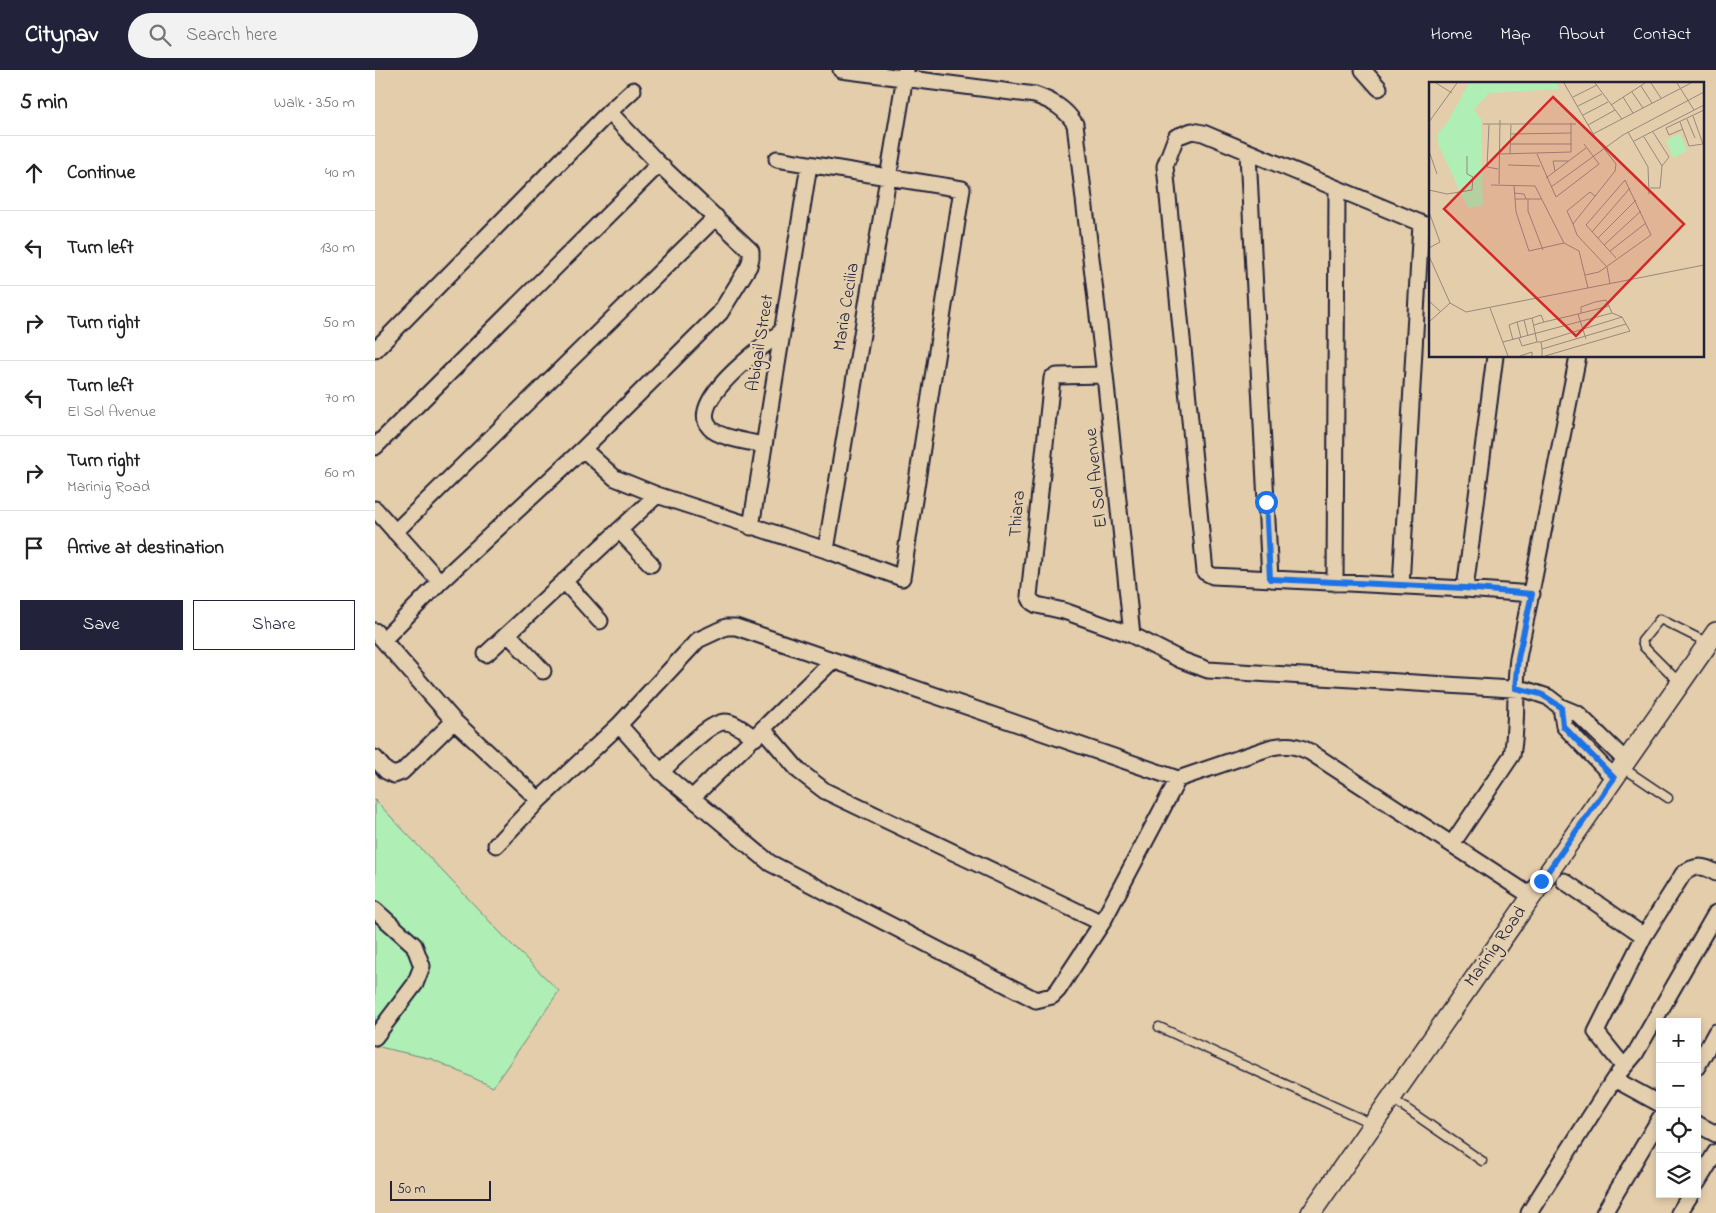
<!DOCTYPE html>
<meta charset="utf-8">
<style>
:root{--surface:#fff;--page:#f2f2f2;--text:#222;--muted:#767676;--line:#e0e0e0;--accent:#22223b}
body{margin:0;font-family:"Indie Flower",sans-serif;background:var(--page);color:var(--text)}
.controls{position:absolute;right:15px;bottom:15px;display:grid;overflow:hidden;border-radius:0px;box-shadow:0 2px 8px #0003}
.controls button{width:45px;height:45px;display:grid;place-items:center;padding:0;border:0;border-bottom:1px solid var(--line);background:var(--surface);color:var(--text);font:25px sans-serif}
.scale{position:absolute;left:15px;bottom:12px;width:101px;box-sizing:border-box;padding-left:5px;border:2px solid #22223b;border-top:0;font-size:14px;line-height:18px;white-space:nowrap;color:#22223b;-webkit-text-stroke:4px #e4cfae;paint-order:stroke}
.stop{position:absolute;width:15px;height:15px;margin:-11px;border:4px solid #1a73e8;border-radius:50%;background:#fff}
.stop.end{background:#1a73e8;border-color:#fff;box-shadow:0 1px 5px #0008}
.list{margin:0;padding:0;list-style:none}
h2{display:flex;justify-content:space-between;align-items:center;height:65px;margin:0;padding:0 20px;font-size:21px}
h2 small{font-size:16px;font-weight:400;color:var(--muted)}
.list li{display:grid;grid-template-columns:32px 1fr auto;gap:15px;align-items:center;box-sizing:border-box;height:75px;padding:0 20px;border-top:1px solid var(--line)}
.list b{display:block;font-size:19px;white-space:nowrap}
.list p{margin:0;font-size:16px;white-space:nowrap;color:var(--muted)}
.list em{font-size:16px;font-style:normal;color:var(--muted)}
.actions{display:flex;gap:10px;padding:15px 20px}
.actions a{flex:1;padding:11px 0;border:1px solid var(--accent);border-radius:0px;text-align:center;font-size:18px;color:var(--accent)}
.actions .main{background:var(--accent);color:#fff}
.icon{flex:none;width:28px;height:28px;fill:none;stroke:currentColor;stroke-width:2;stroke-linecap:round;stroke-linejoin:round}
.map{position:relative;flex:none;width:1341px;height:1143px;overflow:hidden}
header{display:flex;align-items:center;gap:30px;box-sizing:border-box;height:70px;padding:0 25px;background:var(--accent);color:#fff}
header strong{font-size:24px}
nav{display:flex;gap:28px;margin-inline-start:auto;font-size:18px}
.search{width:350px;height:45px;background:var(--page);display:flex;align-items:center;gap:12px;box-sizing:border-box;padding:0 18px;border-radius:28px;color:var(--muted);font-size:19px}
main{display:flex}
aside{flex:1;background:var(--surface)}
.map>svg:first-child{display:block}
.green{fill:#afeeb5;stroke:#688878}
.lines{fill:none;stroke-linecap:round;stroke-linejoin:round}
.service-casing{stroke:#22223b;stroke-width:11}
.minor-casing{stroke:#22223b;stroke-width:19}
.tertiary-casing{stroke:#22223b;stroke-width:22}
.service{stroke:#e4cfae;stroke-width:8}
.minor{stroke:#e4cfae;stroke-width:15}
.tertiary{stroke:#e4cfae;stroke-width:19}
.route{stroke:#1a73e8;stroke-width:6}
.labels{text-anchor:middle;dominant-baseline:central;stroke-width:4.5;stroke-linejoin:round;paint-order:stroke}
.street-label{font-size:18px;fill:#22223b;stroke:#e4cfae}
.inset-road{fill:none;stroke:#96897e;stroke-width:1}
.view{fill:#d62828;fill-opacity:0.15;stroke:#d62828;stroke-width:2.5}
.inset-edge{fill:none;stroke:#22223b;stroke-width:2.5}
</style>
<header>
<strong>Citynav</strong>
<div class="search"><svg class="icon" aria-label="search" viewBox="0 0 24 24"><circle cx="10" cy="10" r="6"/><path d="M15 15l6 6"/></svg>Search here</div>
<nav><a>Home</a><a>Map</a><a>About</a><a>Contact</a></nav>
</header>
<main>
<aside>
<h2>5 min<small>Walk · 350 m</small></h2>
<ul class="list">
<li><svg class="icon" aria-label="ahead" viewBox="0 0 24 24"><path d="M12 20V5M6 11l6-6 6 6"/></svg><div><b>Continue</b></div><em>40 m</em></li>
<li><svg class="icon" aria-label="left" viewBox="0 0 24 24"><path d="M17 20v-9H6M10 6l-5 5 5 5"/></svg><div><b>Turn left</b></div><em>130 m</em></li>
<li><svg class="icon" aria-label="right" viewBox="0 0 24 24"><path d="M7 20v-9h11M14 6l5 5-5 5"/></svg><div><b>Turn right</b></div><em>50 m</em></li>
<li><svg class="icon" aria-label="left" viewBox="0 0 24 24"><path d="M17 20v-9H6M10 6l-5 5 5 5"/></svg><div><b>Turn left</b><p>El Sol Avenue</p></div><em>70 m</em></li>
<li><svg class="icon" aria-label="right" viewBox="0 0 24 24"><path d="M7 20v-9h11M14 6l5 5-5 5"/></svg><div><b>Turn right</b><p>Marinig Road</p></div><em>60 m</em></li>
<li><svg class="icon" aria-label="arrive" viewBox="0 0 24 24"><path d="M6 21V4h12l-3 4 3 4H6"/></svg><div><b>Arrive at destination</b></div></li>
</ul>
<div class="actions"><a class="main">Save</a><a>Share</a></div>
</aside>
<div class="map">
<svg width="1341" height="1143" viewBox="0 0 1341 1143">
<rect width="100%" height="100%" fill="#e4cdaa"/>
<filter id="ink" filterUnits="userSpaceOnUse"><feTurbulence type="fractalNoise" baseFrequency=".02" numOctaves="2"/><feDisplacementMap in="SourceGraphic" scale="10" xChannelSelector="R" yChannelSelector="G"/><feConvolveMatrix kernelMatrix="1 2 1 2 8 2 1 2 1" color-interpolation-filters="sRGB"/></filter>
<g filter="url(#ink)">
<path class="green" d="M0 730 138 876 184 921 118 1017 57 989 0 976Z"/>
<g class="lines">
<g class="service-casing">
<path id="service" d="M1305 613 1269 577 1267 571 1285 549 1333 573
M1247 697 1293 728
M784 957 998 1054
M1016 1028 1107 1091"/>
</g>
<g class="minor-casing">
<path id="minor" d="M466 0 660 25C677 31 690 38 700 54L730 305 757 565 806 590 833 600 1152 620 1173 627 1186 637 1203 644 1251 691
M988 0 1004 18
M873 84 895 509
M1055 157 828 63 817 61 801 67 790 96 830 502 838 506 1090 519 1157 524
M0 280 234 42 258 20
M730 305 682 306 677 308 654 526 657 532 662 535 689 541 757 565
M389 375C375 372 344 368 335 358 311 331 389 276 407 261
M0 377 284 94
M208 379 240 408 282 425 451 480 527 508 587 119 402 89
M0 439 65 512
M376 457 434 95
M244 460 276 494
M20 462 341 147
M451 480 531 0
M189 511 225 551
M960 513 962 119
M1026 516 1046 153
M1090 519 1120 286
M0 561 79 651 164 730
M133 564 168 601
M8 570 65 512 208 379 345 243 374 196 376 188V181L284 94 234 42
M111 584 282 425
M1186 637 1189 656 1239 708
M244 655 286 702 395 793 661 930 677 926 683 920 727 853 803 709
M389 660 424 701 450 721 727 853
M0 688 11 701 19 705 27 702 79 651
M286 702C299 690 333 652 350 652 360 652 372 663 380 668
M317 728 457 591
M1077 774 1137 685C1143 653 1139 620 1143 588L1203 286
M121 775 164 730 244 655 323 570 351 557H361L803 709 897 677C912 674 921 675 935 682L1156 826
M1189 811 1269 866
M0 840 39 875 47 896 40 914 0 967
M1249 997 1221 962 1269 866 1308 804C1319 795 1328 795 1341 803
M1322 997 1341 962
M1243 1004 1260 984 1341 843
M1322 1054 1341 1064
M1322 1113 1341 1082
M1154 1143 1239 1009 1285 1034
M1229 1143 1285 1048
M1304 1143 1316 1124"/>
</g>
<g class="tertiary-casing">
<path id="tertiary" d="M936 1143 1341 562"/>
</g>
<use href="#service" class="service"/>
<use href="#minor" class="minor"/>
<use href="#tertiary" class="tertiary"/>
</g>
</g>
<g class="lines" filter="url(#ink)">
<path class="route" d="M891 432 895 509 1090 518 1157 524 1143 588 1140 618 1166 624 1186 637 1188 656 1239 708 1166 811"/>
</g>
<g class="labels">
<g class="street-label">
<text transform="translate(472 237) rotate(-81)">Maria Cecilia</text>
<text transform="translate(386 273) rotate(-81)">Abigail Street</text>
<text transform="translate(722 408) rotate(-96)">El Sol Avenue</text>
<text transform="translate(643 444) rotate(-85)">Thiara</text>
<text transform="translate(1121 877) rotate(-55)">Marinig Road</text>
</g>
</g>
<g transform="translate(1054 12)">
<rect width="275" height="275" fill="#e4cdaa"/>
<path d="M40 1H127L131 7 60 11 45 28 52 36 54 123 39 126 9 62V51L18 41ZM251 52 258 69 244 76 237 58Z" fill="#afeeb5"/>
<path class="inset-road" d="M7 1 23 11M135 1 166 55 187 82 186 89 144 142 148 153 178 185 181 202M166 1 193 37M222 1 232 16M248 1 265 28M212 4 223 21M203 10 214 26M144 15 168 3M194 15 204 31M182 23 216 1M149 24 173 12M154 33 179 20M258 37 266 56M0 40 28 1M251 40 260 64 274 62 264 34M54 42H147M60 43 58 85 69 87M159 43 186 28M254 47 240 53 237 46 275 28M199 50 219 85 220 112M82 52 142 51M164 52 262 1M215 55 233 84M205 59 275 23M82 62H143M0 69 8 92M70 72 142 70V41M81 72 82 43M108 72 127 115 170 82 155 62M79 83 111 84M126 89 124 79H139M117 96 157 66M70 102 71 38M62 103 106 104 135 161 150 169 159 206M85 103 87 130 100 169 135 161M122 105 194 53 275 10M221 106H231L233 84 240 75 224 50M0 108 18 112 43 108 44 95 38 92V74M85 111 95 112 97 117M86 117H112M99 117V129L114 168M0 130 11 160 0 166M144 142 138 129 161 110 166 114M163 150 201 106M169 156 207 118M175 163 212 129M181 169 217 141M0 174 21 221 37 230 275 183M156 193 170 190 222 153 196 98 157 143 187 176M0 219 12 230M61 226 79 274M152 231V225L166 220 177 218 180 224M149 232 180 224 183 231M103 236 112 233 115 240 105 243M95 238 103 236 108 260H112M0 240 21 221M88 240 95 238 99 254M115 240 149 232 157 257M90 256 93 264 108 260M84 258 80 243 88 240 92 256M74 260 183 231 193 235 201 249 116 274M113 267 112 260 193 235M91 274 103 270V274M113 274V267L197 242"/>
<path class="view" d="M124 15 255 142 147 254 15 127Z"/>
<rect width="275" height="275" class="inset-edge"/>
</g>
</svg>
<div class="controls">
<button>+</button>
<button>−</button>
<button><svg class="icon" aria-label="locate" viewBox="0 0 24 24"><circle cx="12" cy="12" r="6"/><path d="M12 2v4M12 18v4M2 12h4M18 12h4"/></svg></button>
<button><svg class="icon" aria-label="layers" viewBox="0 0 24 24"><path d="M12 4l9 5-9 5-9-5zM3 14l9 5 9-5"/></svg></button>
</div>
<div class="scale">50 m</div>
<div class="stop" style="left:891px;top:432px"></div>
<div class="stop end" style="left:1166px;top:811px"></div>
</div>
</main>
